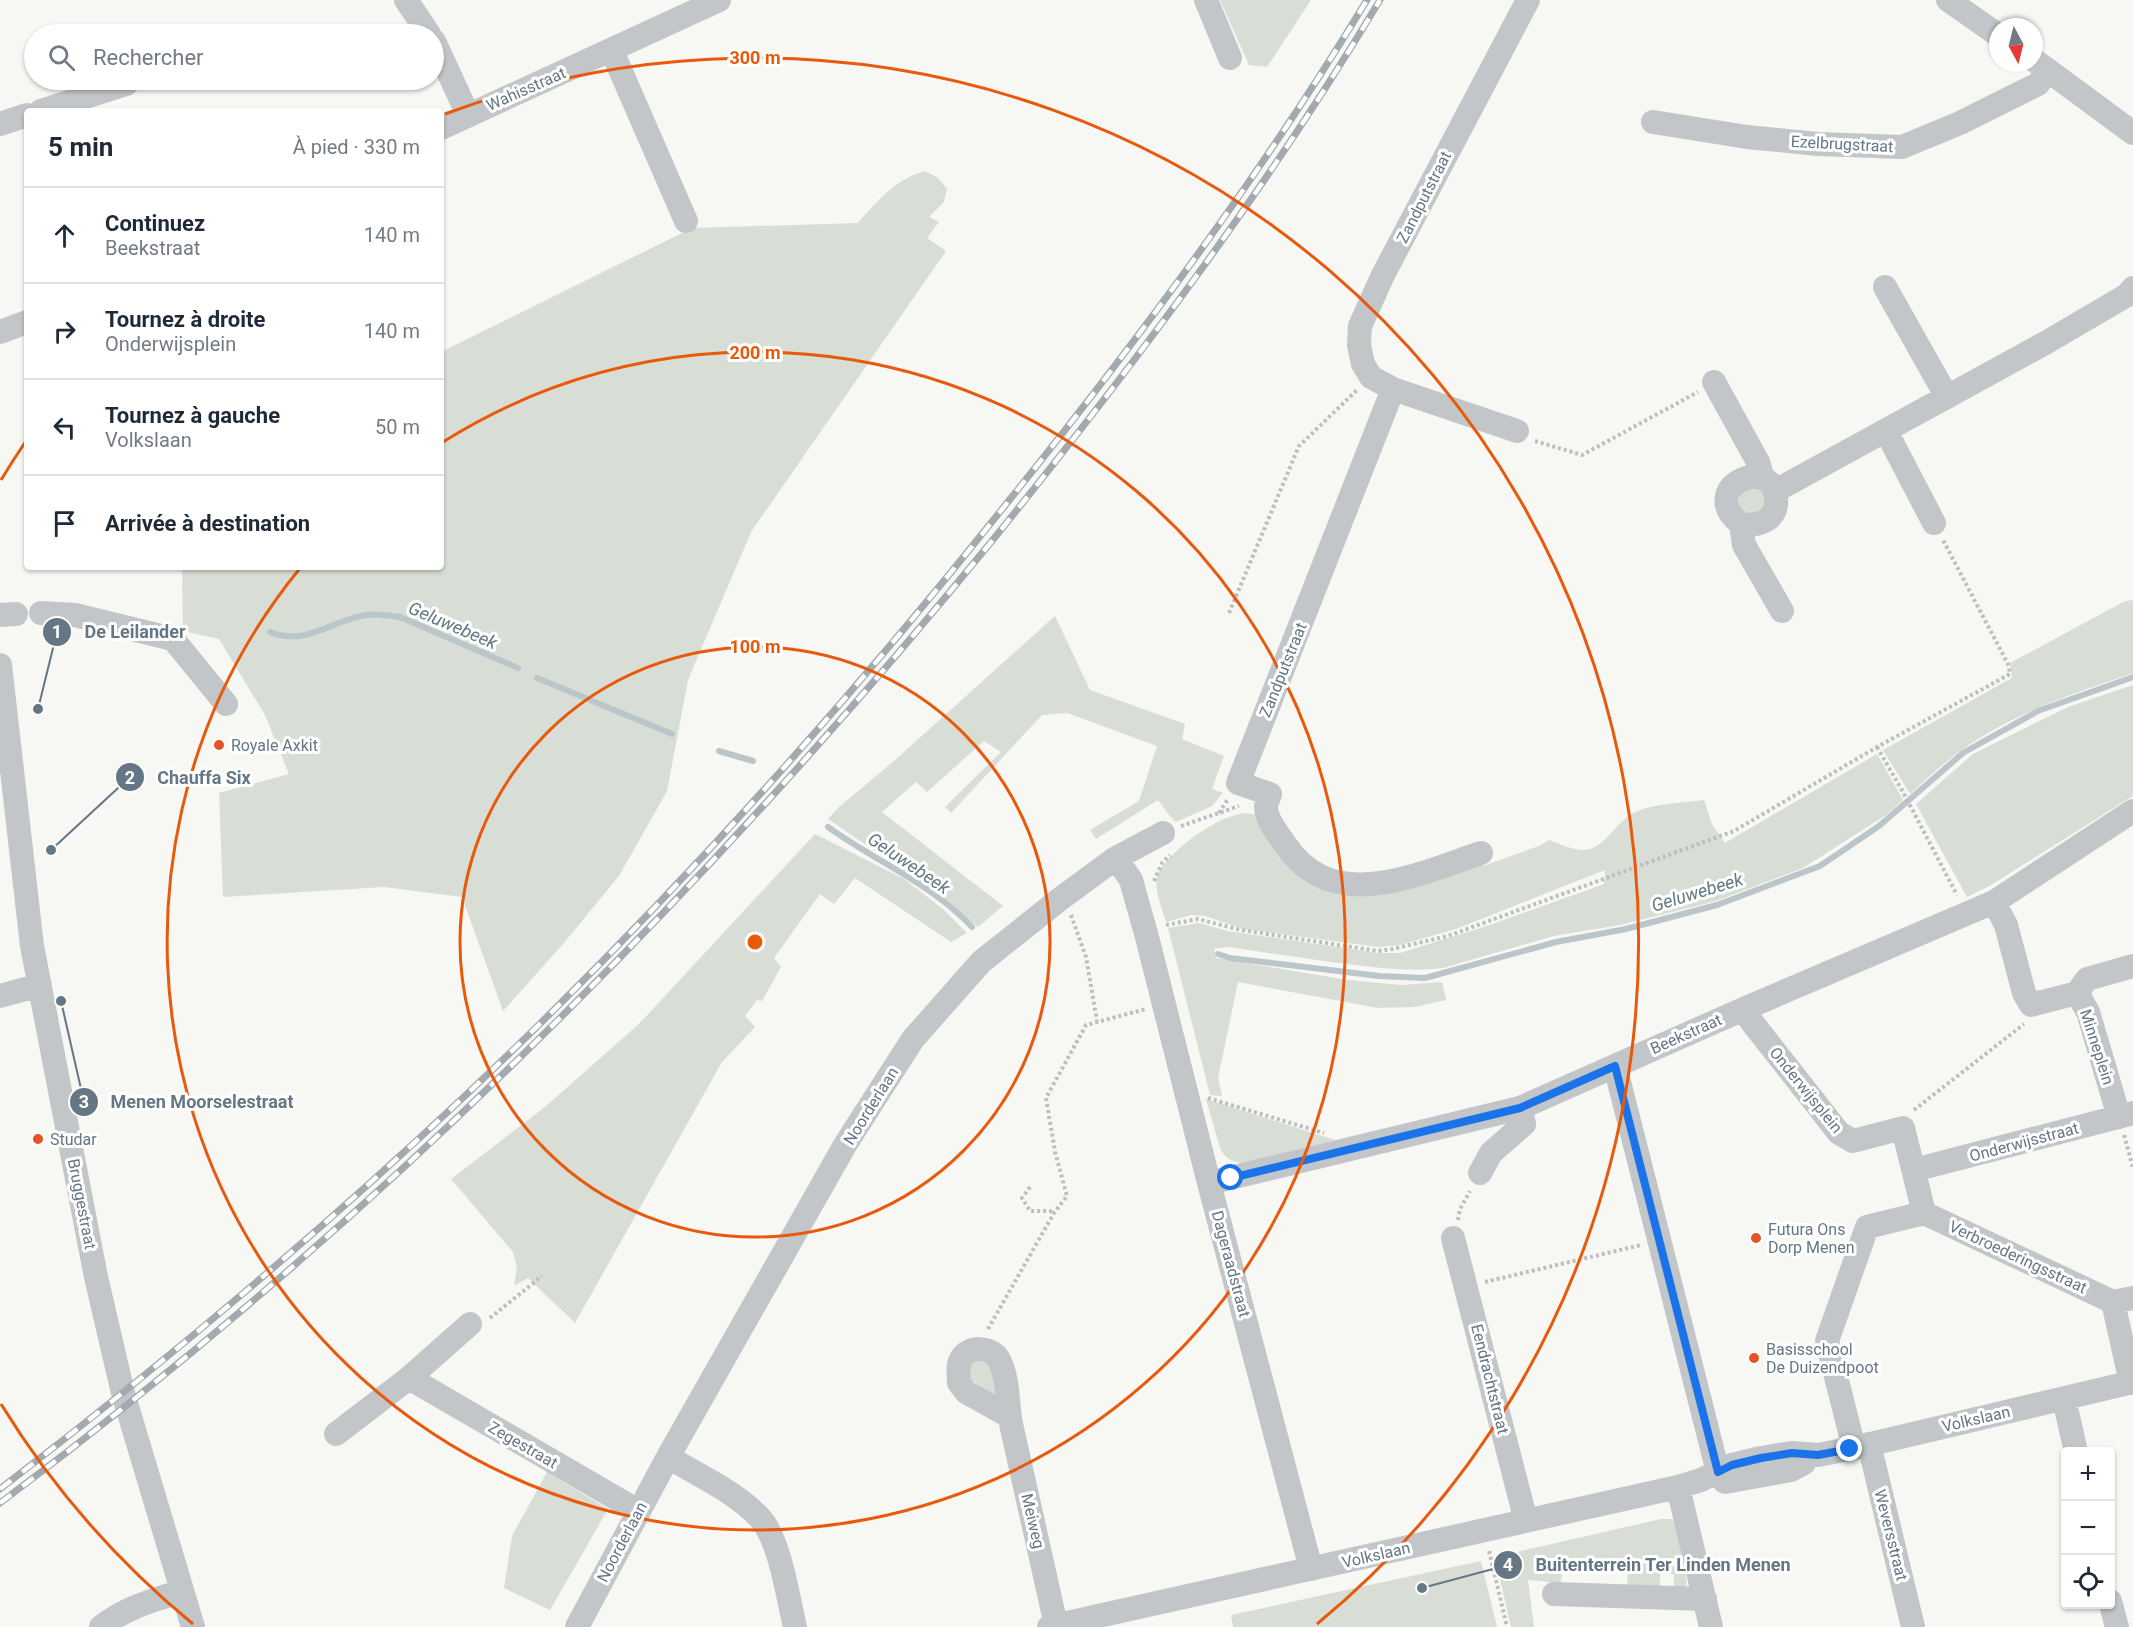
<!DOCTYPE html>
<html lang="fr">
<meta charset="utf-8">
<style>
:root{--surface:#fff;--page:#f2f2f3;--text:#1f2937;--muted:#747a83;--line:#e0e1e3}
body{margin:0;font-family:Roboto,sans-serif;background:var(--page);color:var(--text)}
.controls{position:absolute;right:18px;bottom:18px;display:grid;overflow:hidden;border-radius:6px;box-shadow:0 2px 4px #0004}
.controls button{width:54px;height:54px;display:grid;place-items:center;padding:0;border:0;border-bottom:2px solid var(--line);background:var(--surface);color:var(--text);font:30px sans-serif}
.compass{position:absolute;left:1989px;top:18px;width:54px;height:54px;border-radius:50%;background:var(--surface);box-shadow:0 2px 4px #0004;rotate:173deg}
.stop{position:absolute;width:18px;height:18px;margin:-14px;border:4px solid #1a73e8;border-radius:50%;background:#fff}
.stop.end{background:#1a73e8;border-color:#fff;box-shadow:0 2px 6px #0008}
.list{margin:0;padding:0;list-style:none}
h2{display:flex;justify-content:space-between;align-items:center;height:78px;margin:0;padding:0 24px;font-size:26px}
h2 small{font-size:20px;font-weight:400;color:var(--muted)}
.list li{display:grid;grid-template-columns:39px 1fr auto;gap:18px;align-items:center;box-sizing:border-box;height:96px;padding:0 24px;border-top:2px solid var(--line)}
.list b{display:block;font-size:22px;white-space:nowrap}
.list p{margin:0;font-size:20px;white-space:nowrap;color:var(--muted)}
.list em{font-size:20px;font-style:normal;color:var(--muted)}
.icon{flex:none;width:33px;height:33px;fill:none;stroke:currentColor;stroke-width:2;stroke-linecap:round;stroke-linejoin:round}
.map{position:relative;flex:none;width:2133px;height:1627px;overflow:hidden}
.search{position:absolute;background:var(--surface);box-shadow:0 2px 4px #0004;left:24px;top:24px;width:420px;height:66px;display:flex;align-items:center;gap:15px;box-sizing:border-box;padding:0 21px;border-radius:33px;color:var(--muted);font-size:22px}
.panel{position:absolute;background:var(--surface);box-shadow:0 2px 4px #0004;left:24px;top:108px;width:420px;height:462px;border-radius:6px}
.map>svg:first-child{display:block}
.green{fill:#d8ded5}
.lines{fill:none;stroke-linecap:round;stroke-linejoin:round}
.stream{stroke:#bac6ca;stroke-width:6}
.path{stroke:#bcbec1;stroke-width:4;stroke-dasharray:3 3;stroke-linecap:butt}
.minor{stroke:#c2c6c9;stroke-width:24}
.rail-casing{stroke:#a2a9af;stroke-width:7}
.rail{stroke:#fff;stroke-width:4.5;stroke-dasharray:14;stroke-linecap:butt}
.route{stroke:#1a73e8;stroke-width:8}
.ring{fill:none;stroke:#e8590c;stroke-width:3}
.poi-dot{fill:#e55226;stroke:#fff;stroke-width:2}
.labels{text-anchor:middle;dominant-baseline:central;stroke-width:6;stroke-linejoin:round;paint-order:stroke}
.street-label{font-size:16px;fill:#657785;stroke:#fff}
.poi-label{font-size:16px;fill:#657785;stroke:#fff;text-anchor:start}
.water-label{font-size:18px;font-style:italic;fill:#617981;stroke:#fff}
.centre{fill:#e8590c;stroke:#fff;stroke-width:3}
.ring-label{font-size:18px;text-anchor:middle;font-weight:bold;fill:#e8590c;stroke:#fff;stroke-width:6;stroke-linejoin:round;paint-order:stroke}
.leader{fill:none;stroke:#657785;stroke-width:2}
.callout-dot{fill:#657785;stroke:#fff;stroke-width:2}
.mark-label{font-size:18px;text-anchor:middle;font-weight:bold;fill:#fff}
.callout-label{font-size:18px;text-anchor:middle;font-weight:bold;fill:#657785;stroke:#fff;stroke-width:6;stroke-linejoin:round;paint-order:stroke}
</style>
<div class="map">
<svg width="2133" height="1627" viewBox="0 0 2133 1627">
<rect width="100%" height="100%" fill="#f7f7f4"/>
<path class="green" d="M1220 0H1311L1267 67 1249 65Z
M925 171 937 177 947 189 944 202 929 217 939 222 927 238 946 251 751 532 688 680 667 791 619 876 563 944 503 1011 462 897 384 887 223 897 219 793 289 774 265 715 219 639 183 631 182 567H441V352L692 228 858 223C878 200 896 179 925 171Z
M1739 501a13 13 0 1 1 26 0a13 13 0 1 1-26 0Z
M2133 600V673C2075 693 2016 712 1966 747 1946 760 1928 778 1910 794L1883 750 2010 679 2012 677 2010 663 2125 601Z
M1055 616 1090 690 1185 724 1182 739 1224 756 1212 789 1223 793 1212 806 1176 822 1169 815 1158 800 1096 839 1090 830 1139 801 1157 746 1067 713 1042 715 951 813 945 807 1001 752 984 741 927 792 916 782 882 812 1003 906 978 927 922 883 828 819 839 807 894 761Z
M2133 685V796L1991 885 1967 897 1916 804 1973 754 2068 707Z
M1877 754 1903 800 1886 815 1803 868 1716 901 1620 925 1554 936 1443 968C1410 972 1380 968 1347 964 1307 959 1268 953 1228 947L1214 949 1216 958 1348 980 1401 985 1442 982 1446 1000 1414 1007 1378 1008 1238 982 1218 1078 1222 1096 1210 1095 1168 928 1199 923 1228 931 1378 953H1400L1432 943 1484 927 1604 884 1605 870 1456 929 1400 945 1378 947 1243 929 1205 916 1191 915 1166 922C1162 908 1154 891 1157 877 1163 854 1234 801 1257 816 1262 819 1267 827 1272 832 1288 849 1303 866 1319 883L1482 860 1483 866 1539 846 1549 840C1581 852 1590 858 1614 830 1620 823 1627 816 1635 812 1656 803 1682 803 1704 800L1712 824 1725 843Z
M815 834 904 879 943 909 967 933 951 942 855 878 834 904 820 894 774 958 781 967 762 1001 757 1000 745 1016 755 1027 722 1062 575 1323 528 1278 514 1286 517 1267 513 1252 451 1179 546 1106 639 1024Z
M1206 1099 1335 1140 1243 1163C1232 1162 1225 1158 1220 1148Z
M976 1359H989L1000 1397 993 1395 969 1378V1364Z
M547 1472 608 1509 550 1610 504 1588 512 1536Z
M1661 1519H1671L1678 1524 1687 1585 1683 1589 1674 1588V1574L1660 1573V1588L1627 1586 1628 1571 1562 1569 1561 1583 1528 1580 1534 1627H1511L1495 1557Z
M1481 1561 1497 1627H1233L1231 1615Z"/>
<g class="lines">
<path class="stream" d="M270 632C308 647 332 619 367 615 377 613 389 616 400 617L518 668
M537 678 672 734
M719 751 753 761
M828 827C875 861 932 884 972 927
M1218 954 1230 958 1379 976 1425 978 1556 942 1626 929 1717 905 1820 866 1879 826 1963 753 2038 711 2133 677"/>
<path class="path" d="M1535 441 1582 455 1698 392
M1229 613 1299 446 1357 390
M1877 747 1903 792 1957 895
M1219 813 1228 799
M1181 826 1239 806
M1154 881 1162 863 1170 855
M1071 915 1086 957 1097 1021
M1166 925 1198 919 1241 930 1378 951 1392 949 1448 936 1734 831 1877 747 2010 674 2009 666 1943 540
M1208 1098 1324 1133
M1914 1110 2024 1024
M2124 1135 2133 1168
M1030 1187 1022 1198 1030 1211H1050L1054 1213
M1458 1220 1460 1209 1470 1191
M1485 1282 1641 1245
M490 1318 542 1276
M988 1329 1054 1213 1067 1196 1055 1152 1046 1098 1086 1025 1146 1009
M1489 1551 1507 1627"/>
<path class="minor" d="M406 0 429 34
M1206 0 1230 58
M1948 0 1998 35
M434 41 468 115
M612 51 686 221
M2034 60 2133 133
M41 111 126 84
M1653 122 1747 137 1818 144 1902 147 1960 123 2038 84 2048 71
M0 124 27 115
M441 128 719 0
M1885 287 1947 397
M0 332 27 322
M1714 382 1758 462 1763 479
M1393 389 1238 783 1270 794C1269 798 1266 803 1266 807 1266 820 1278 834 1285 844 1332 916 1418 874 1481 853
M1517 431 1393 389 1371 377 1363 364 1359 345 1360 326 1383 275 1528 0
M1886 431 1934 523
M1775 491 2047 342 2127 295 2133 288
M1741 524C1758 527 1778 520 1776 499 1772 452 1695 489 1741 524L1744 545 1782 611
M41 613 75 615 173 639 226 704
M0 615 16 614
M0 665 32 946 96 1277 123 1393 193 1627
M1116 858 1131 880 1147 937 1209 1183 1311 1569
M1994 902 2006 925 2024 993 2031 1005 2077 993 2088 1012 2119 1117
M2077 993 2087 979 2133 966
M0 996 40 985
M1746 1008 1751 1021 1839 1133 1853 1141 1903 1128 1924 1213 1867 1227 1827 1341 1854 1448
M1615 1066 1718 1472
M1914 1170 2133 1113
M1480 1173 1491 1153 1524 1124 1520 1108
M1209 1183 1520 1108 1746 1008 1994 902 2133 811
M1924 1213 2113 1302
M1453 1238 1526 1521
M409 1378 470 1324
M2131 1383 2113 1302 2133 1298
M2064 1399 2076 1452
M1009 1416 966 1392 959 1383C959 1376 957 1368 960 1361 967 1344 994 1346 1000 1362 1009 1381 1007 1404 1011 1424 1026 1491 1041 1558 1056 1625
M336 1434 409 1378 638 1511
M1869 1444 1913 1627
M668 1457C698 1475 736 1492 760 1518 780 1540 788 1598 795 1627
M1725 1482 1791 1470 1804 1463
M1678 1487 1711 1627
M1554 1594 1705 1599
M2110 1601 2117 1627
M101 1627C125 1608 153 1600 182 1591
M577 1627 668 1457 845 1145 913 1039 981 962 1060 899 1116 858 1163 833
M1049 1627 1678 1487 1701 1480 1732 1465 1761 1458 1792 1453 1818 1455 1854 1448 2133 1382"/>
<g class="rail-casing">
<path id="rail" d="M0 1489C162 1365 319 1233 468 1093 663 909 844 708 1011 498 1139 339 1261 175 1367 0
M0 1503C372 1225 703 895 996 536 1134 365 1267 189 1380 0"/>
</g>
<use href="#rail" class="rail"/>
</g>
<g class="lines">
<path class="route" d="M1231 1178 1520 1108 1615 1066 1718 1472 1732 1465 1761 1458 1792 1453 1818 1455 1850 1449"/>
</g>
<g class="ring">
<circle cx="755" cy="942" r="295"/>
<path d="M443 442A589 589 0 1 1 301 567"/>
<path d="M193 1624A884 884 0 0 1 1 1404M1 480A884 884 0 0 1 26 441M445 114A884 884 0 0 1 1317 1624"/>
</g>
<g class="poi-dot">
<circle cx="219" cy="745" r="6"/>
<circle cx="38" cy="1139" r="6"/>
<circle cx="1756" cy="1238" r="6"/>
<circle cx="1754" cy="1358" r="6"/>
</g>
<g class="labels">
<g class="street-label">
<text transform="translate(526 89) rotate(-24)">Wahisstraat</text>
<text transform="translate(1842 144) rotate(3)">Ezelbrugstraat</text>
<text transform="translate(1424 197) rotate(-63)">Zandputstraat</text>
<text transform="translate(1283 670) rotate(-68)">Zandputstraat</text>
<text transform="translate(1686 1034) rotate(-24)">Beekstraat</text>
<text transform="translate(2097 1047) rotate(72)">Minneplein</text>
<text transform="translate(1806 1090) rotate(51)">Onderwijsplein</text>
<text transform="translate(871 1106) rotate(-58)">Noorderlaan</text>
<text transform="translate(2024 1142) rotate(-15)">Onderwijsstraat</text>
<text transform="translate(82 1204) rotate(79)">Bruggestraat</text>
<text transform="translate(2018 1257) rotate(25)">Verbroederingsstraat</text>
<text transform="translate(1231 1264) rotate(75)">Dageraadstraat</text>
<text transform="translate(1490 1379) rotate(76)">Eendrachtstraat</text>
<text transform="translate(1976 1419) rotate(-13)">Volkslaan</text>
<text transform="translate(523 1445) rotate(30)">Zegestraat</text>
<text transform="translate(1033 1521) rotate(77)">Meiweg</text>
<text transform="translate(1891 1535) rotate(76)">Weversstraat</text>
<text transform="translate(622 1542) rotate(-62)">Noorderlaan</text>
<text transform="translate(1376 1555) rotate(-13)">Volkslaan</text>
</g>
<g class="poi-label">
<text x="231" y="745">Royale Axkit</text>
<text x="50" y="1139">Studar</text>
<text x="1768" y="1229">Futura Ons<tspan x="1768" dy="18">Dorp Menen</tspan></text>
<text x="1766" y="1349">Basisschool<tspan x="1766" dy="18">De Duizendpoot</tspan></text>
</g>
<g class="water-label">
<text transform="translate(453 625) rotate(23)">Geluwebeek</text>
<text transform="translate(909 863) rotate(34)">Geluwebeek</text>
<text transform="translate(1697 892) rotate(-17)">Geluwebeek</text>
</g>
</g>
<circle cx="755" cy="942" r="9" class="centre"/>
<g class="ring-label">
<text x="755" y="64">300 m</text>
<text x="755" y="359">200 m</text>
<text x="755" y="653">100 m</text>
</g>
<path class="leader" d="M38 709L57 632M51 850L130 777M61 1001L84 1102M1422 1588L1508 1565"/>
<g class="callout-dot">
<circle cx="38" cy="709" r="6"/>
<circle cx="51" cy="850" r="6"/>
<circle cx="61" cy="1001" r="6"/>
<circle cx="1422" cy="1588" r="6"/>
<circle cx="57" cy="632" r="15"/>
<circle cx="130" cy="777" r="15"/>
<circle cx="84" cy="1102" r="15"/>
<circle cx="1508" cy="1565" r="15"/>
</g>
<g class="mark-label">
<text x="57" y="638">1</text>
<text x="130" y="784">2</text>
<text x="84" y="1108">3</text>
<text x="1508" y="1571">4</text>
</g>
<g class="callout-label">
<text x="135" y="638">De Leilander</text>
<text x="204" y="784">Chauffa Six</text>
<text x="202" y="1108">Menen Moorselestraat</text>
<text x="1663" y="1571">Buitenterrein Ter Linden Menen</text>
</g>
</svg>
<div class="controls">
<button>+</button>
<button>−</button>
<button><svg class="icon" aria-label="locate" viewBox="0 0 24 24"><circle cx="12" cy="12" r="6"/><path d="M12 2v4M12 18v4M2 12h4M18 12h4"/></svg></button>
</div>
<svg class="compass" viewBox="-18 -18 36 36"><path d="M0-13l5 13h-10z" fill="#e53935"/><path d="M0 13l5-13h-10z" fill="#747a83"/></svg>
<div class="stop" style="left:1231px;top:1178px"></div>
<div class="stop end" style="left:1850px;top:1449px"></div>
<div class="search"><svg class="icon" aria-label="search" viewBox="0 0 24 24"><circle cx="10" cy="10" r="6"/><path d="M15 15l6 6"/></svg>Rechercher</div>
<section class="panel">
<h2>5 min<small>À pied · 330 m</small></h2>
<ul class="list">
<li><svg class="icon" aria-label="ahead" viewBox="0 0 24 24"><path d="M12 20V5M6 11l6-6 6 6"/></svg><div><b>Continuez</b><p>Beekstraat</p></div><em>140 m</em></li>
<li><svg class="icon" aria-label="right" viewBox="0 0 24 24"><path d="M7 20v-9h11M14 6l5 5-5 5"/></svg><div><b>Tournez à droite</b><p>Onderwijsplein</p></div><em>140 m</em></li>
<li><svg class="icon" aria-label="left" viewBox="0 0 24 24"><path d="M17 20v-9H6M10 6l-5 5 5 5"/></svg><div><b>Tournez à gauche</b><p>Volkslaan</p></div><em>50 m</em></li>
<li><svg class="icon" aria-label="arrive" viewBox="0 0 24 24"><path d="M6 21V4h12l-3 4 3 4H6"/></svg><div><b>Arrivée à destination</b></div></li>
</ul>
</section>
</div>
